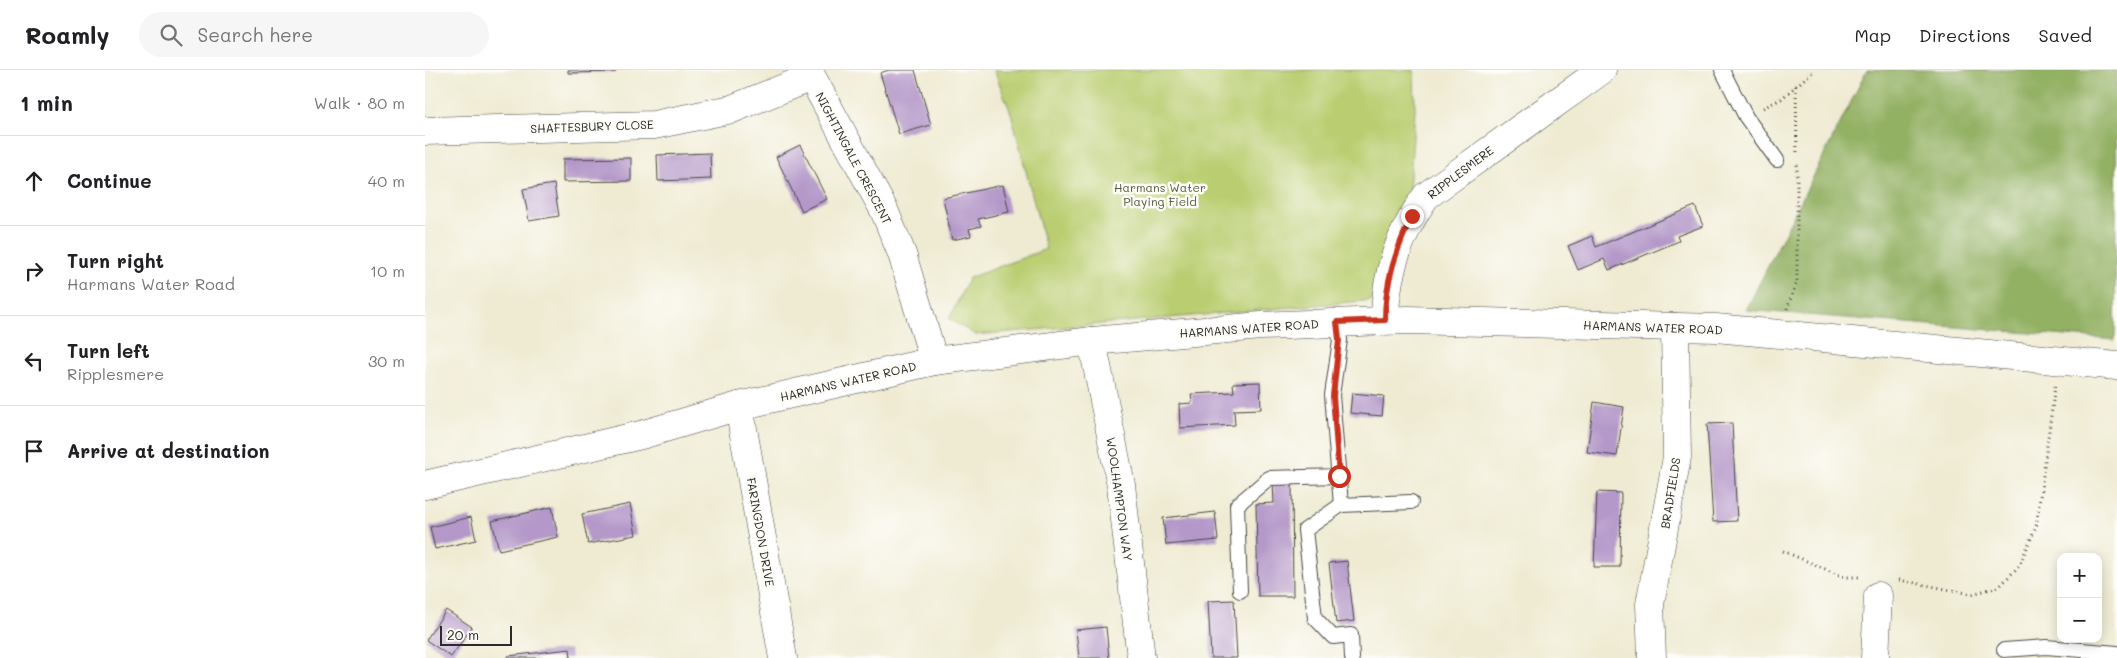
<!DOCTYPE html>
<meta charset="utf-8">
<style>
:root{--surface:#fff;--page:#f6f6f6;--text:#202124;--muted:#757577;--line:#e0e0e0}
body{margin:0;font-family:Mali,sans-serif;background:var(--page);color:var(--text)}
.controls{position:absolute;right:15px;bottom:15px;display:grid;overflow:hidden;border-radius:10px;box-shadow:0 2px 12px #0003}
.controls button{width:45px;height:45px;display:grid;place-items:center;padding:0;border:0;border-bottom:1px solid var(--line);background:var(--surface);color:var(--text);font:25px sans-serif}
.scale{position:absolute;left:15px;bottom:12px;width:72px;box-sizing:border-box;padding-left:5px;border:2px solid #2b2b2b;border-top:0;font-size:14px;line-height:18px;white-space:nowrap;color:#2b2b2b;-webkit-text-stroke:4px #fdfcf7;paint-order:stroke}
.stop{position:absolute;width:15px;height:15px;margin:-11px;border:4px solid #c8321e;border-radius:50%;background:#fff}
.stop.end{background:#c8321e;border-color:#fff;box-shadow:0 1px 5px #0008}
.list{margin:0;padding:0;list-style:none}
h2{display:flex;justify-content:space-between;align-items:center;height:65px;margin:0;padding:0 20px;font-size:21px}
h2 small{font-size:16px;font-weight:400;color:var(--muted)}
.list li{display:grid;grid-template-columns:32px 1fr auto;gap:15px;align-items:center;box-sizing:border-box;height:90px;padding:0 20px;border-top:1px solid var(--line)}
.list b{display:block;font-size:19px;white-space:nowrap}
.list p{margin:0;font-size:16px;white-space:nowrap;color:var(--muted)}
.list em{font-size:16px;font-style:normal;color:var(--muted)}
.icon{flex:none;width:28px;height:28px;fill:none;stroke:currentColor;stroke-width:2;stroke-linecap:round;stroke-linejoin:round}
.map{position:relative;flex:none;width:1692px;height:588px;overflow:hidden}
header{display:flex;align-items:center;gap:30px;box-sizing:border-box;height:70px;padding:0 25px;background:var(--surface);border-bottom:1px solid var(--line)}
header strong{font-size:24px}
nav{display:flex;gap:28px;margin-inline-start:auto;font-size:18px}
.search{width:350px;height:45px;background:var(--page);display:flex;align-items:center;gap:12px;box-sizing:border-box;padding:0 18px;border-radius:28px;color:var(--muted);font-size:19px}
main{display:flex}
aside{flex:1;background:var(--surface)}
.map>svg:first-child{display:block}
.green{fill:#bace71;stroke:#727c4e}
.forest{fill:#93b163;stroke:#5f6e47}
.building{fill:#b498c9}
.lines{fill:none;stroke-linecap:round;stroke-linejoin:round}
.lane-casing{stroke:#484844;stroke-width:16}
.street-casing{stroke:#484844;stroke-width:29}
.secondary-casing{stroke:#484844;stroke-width:29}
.path{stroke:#484844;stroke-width:3;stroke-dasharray:1 4;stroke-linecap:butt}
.lane{stroke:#fff;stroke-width:14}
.street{stroke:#fff;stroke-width:28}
.secondary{stroke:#fff;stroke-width:28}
.route{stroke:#c8321e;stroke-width:6}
.labels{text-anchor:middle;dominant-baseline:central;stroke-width:5;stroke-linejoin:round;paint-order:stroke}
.street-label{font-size:12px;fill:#2b2b2b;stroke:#fdfcf7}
.park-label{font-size:12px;fill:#565c40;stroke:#fdfcf7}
</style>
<header>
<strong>Roamly</strong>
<div class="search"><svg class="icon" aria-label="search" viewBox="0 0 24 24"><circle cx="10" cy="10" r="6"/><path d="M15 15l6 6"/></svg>Search here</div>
<nav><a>Map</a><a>Directions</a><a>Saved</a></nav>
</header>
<main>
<aside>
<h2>1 min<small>Walk · 80 m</small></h2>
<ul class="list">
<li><svg class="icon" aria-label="ahead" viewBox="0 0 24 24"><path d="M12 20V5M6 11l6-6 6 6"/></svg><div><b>Continue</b></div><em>40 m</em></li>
<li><svg class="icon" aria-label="right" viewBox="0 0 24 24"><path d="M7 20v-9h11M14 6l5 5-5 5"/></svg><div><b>Turn right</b><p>Harmans Water Road</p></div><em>10 m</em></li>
<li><svg class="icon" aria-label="left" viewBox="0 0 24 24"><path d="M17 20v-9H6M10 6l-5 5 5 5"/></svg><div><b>Turn left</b><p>Ripplesmere</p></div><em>30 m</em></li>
<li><svg class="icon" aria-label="arrive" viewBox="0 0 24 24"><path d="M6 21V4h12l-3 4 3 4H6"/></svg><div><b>Arrive at destination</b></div></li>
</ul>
</aside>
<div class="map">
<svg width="1692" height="588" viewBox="0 0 1692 588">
<rect width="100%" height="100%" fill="#fdfcf7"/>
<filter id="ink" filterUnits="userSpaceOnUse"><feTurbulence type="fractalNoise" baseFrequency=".02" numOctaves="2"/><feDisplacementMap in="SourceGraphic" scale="10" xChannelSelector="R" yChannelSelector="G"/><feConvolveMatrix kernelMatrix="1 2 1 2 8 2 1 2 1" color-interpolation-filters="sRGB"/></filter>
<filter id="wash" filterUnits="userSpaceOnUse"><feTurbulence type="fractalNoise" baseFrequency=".0096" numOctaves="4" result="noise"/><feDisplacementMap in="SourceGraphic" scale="20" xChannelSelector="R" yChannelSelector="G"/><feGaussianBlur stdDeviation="1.12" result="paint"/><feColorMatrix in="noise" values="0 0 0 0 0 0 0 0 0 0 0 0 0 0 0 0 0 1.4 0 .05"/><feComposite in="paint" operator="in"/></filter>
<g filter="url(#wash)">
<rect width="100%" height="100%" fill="#efebd3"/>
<path class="green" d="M569 0H989L990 40 981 159 960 229 551 265 524 249 544 208 621 179 586 43Z"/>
<path class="forest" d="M1442 0H1692L1690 270 1321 240Z"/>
<g id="blocks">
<path class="building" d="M143 0H191V2L143 3Z
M464 0H490L506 55 474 64 455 3Z
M375 75 402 129 377 141 351 87Z
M285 83 286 109 233 111 232 85Z
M206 88V111L138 112V89Z
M129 114 134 146 104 151 98 119Z
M578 115 584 142 553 149 556 156 544 159 546 166 527 170 518 128Z
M1270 136 1278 156 1252 166 1254 171 1184 200 1179 189 1153 200 1143 176 1167 166 1171 177Z
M835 312 836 339 809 340 810 355 755 358 754 334 767 333 766 324 809 322 808 313Z
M927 323 959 326 957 346 925 343Z
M1169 332 1199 337 1192 386 1162 382Z
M1307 353 1312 451 1288 452 1282 354Z
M848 412H867L868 526H833L831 434 849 433Z
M1172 422 1196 423 1195 497H1169Z
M205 434 211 465 163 474 157 444Z
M127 437 133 467 74 480 67 451Z
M790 442 793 470 741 475 738 448Z
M46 447 51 470 10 479 5 457Z
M922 491 929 551 911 553 904 493Z
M809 530 812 588H786L783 531Z
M21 540 47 557 26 587 1 570Z
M681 557 684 588H654L651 560Z
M145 579 146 588H83V586Z"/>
</g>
</g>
<g filter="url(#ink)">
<use href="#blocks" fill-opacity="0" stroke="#484844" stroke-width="1"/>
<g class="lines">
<g class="lane-casing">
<path id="lane" d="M1297 0 1321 47 1352 90
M912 252 915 270 907 325 916 435 880 460 890 548 908 567 926 565 927 588
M916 435 986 432
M815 521 812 435 844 408 914 406
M1579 580 1621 577 1692 583"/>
</g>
<g class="street-casing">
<path id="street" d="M383 0 459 140 477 184 509 291
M0 61 229 55 307 39 386 7
M960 250C960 204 975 163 1001 126L1177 0
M667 271 696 415 716 588
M314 336 358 588
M1227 588 1225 534 1252 387 1250 257
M1450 588 1453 526"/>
</g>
<g class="secondary-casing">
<path id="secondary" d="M0 415 216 365 314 336 509 291 667 271 836 256 982 250 1291 258 1692 296"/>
</g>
<path class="path" d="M1371 16 1372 86
M1338 38 1356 29 1390 0
M1362 239 1372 212V92
M1358 481 1419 507H1435
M1474 510 1547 524 1574 517 1594 496 1611 457 1630 316"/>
<use href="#lane" class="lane"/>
<use href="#street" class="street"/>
<use href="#secondary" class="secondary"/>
</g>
</g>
<g class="lines" filter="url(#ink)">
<path class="route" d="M914 406 908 326 914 270 912 252 960 250C960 212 971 180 987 146"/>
</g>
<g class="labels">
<g class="street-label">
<text transform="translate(167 56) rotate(-2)">SHAFTESBURY CLOSE</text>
<text transform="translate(429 88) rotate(62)">NIGHTINGALE CRESCENT</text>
<text transform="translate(1035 102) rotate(-37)">RIPPLESMERE</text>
<text transform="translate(1228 257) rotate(2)">HARMANS WATER ROAD</text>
<text transform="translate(824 258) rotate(-4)">HARMANS WATER ROAD</text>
<text transform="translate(423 311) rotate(-13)">HARMANS WATER ROAD</text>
<text transform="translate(1245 423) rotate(-81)">BRADFIELDS</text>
<text transform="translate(695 429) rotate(82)">WOOLHAMPTON WAY</text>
<text transform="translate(336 462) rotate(80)">FARINGDON DRIVE</text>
</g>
<g class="park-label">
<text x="735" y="117">Harmans Water<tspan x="735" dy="14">Playing Field</tspan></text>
</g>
</g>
</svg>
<div class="controls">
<button>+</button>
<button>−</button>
</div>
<div class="scale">20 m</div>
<div class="stop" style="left:914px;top:406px"></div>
<div class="stop end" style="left:987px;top:146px"></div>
</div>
</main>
